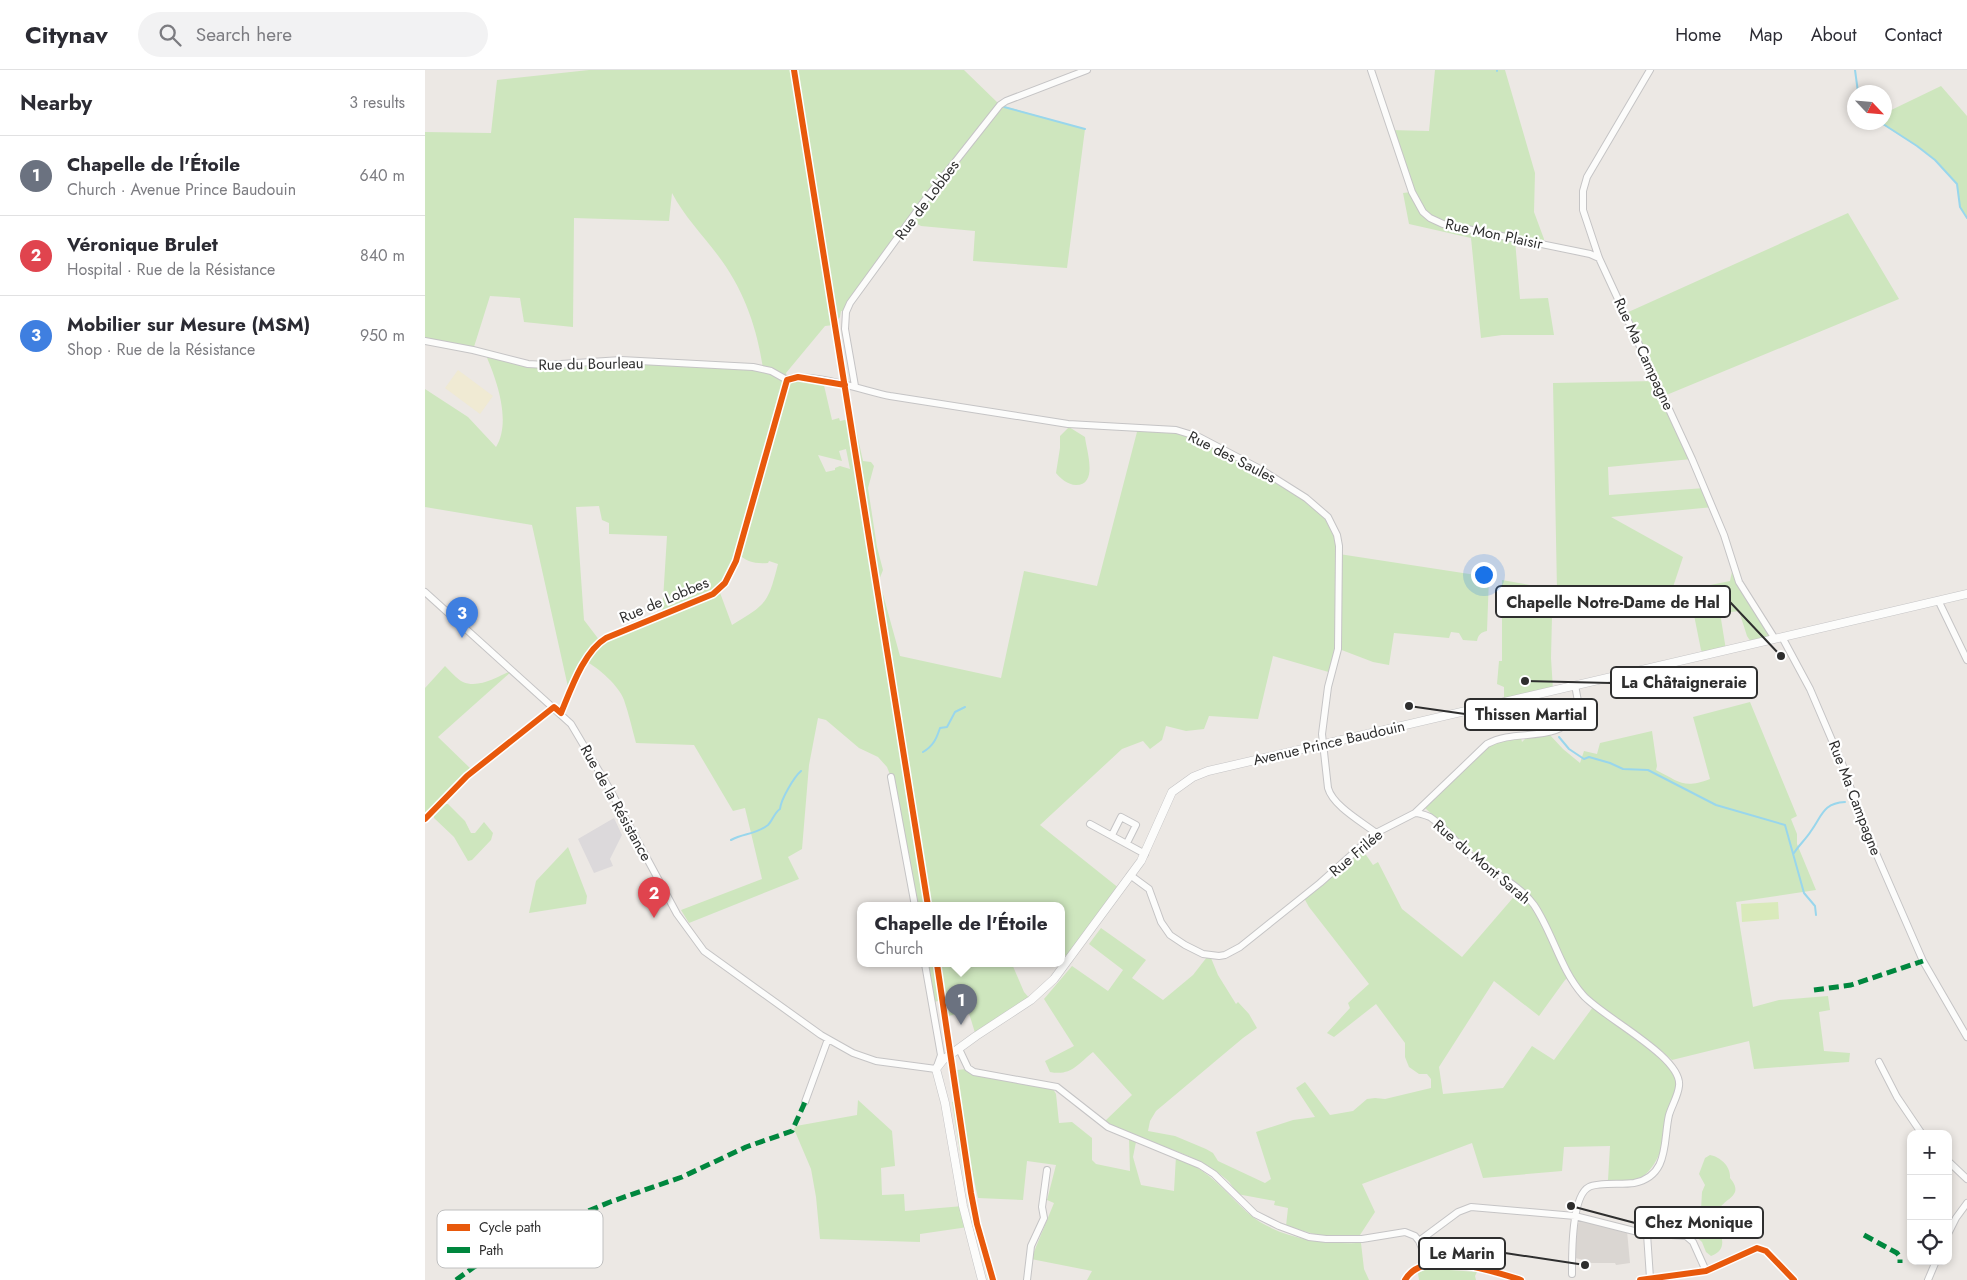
<!DOCTYPE html>
<meta charset="utf-8">
<style>
:root{--surface:#fff;--page:#f2f2f3;--text:#2b2b33;--muted:#7c7c81;--line:#e1e1e2;--accent:#db2777}
body{margin:0;font-family:Jost,sans-serif;background:var(--page);color:var(--text)}
.controls{position:absolute;right:15px;bottom:15px;display:grid;overflow:hidden;border-radius:10px;box-shadow:0 2px 8px #0003}
.controls button{width:45px;height:45px;display:grid;place-items:center;padding:0;border:0;border-bottom:1px solid var(--line);background:var(--surface);color:var(--text);font:25px sans-serif}
.compass{position:absolute;left:1422px;top:15px;width:45px;height:45px;border-radius:50%;background:var(--surface);box-shadow:0 2px 8px #0003;rotate:116deg}
.you{position:absolute;left:1058px;top:504px;width:18px;height:18px;margin:-12px;border:4px solid #fff;border-radius:50%;background:#1a73e8;box-shadow:0 0 0 8px #1a73e833}
.badge{display:grid;place-items:center;width:32px;height:32px;border-radius:50%;background:var(--accent);color:#fff;font-size:16px;font-weight:700}
.pin{position:absolute;translate:-50% -41px;filter:drop-shadow(0 1px 2px #0008)}
.pin::after{content:'';position:absolute;top:26px;width:18px;height:15px;background:inherit;clip-path:polygon(0 0,100% 0,50% 100%)}
.popup{position:absolute;left:432px;top:832px;width:208px;height:65px;box-sizing:border-box;display:grid;place-content:center;border-radius:10px;background:var(--surface);filter:drop-shadow(0 1px 4px #0005);font-size:16px;white-space:nowrap;color:var(--muted)}
.popup b{font-size:19px;color:var(--text)}
.popup::after{content:'';position:absolute;left:50%;top:100%;margin-left:-10px;border:10px solid transparent;border-top-color:var(--surface)}
.list{margin:0;padding:0;list-style:none}
h2{display:flex;justify-content:space-between;align-items:center;height:65px;margin:0;padding:0 20px;font-size:21px}
h2 small{font-size:16px;font-weight:400;color:var(--muted)}
.list li{display:grid;grid-template-columns:32px 1fr auto;gap:15px;align-items:center;box-sizing:border-box;height:80px;padding:0 20px;border-top:1px solid var(--line)}
.list b{display:block;font-size:19px;white-space:nowrap}
.list p{margin:0;font-size:16px;white-space:nowrap;color:var(--muted)}
.list em{font-size:16px;font-style:normal;color:var(--muted)}
.icon{flex:none;width:28px;height:28px;fill:none;stroke:currentColor;stroke-width:2;stroke-linecap:round;stroke-linejoin:round}
.map{position:relative;flex:none;width:1542px;height:1210px;overflow:hidden}
header{display:flex;align-items:center;gap:30px;box-sizing:border-box;height:70px;padding:0 25px;background:var(--surface);border-bottom:1px solid var(--line)}
header strong{font-size:24px}
nav{display:flex;gap:28px;margin-inline-start:auto;font-size:18px}
.search{width:350px;height:45px;background:var(--page);display:flex;align-items:center;gap:12px;box-sizing:border-box;padding:0 18px;border-radius:28px;color:var(--muted);font-size:19px}
main{display:flex}
aside{flex:1;background:var(--surface)}
.map>svg:first-child{display:block}
.industrial{fill:#dcd9db}
.green{fill:#cee6be;fill-rule:evenodd}
.sand{fill:#f0ead3}
.pitch{fill:#d9eabb}
.plaza{fill:#dad6d2}
.lines{fill:none;stroke-linecap:round;stroke-linejoin:round}
.stream{stroke:#99d6ec;stroke-width:2}
.minor-casing{stroke:#c5c4c5;stroke-width:8}
.tertiary-casing{stroke:#c5c4c5;stroke-width:9}
.minor{stroke:#fcfcfb;stroke-width:6}
.tertiary{stroke:#fcfcfb;stroke-width:8}
.quiet{stroke:#00873e;stroke-width:5;stroke-dasharray:10 5;stroke-linecap:butt}
.cycleway-casing{stroke:#fff;stroke-width:9}
.cycleway{stroke:#e8590c;stroke-width:6}
.labels{text-anchor:middle;dominant-baseline:central;stroke-width:4.5;stroke-linejoin:round;paint-order:stroke}
.street-label{font-size:15px;fill:#2e2e2e;stroke:#fff}
.key{fill:#fff;stroke:#c0c0c0;stroke-width:1}
.key-label{font-size:14px;fill:#2e2e2e}
.leader{fill:none;stroke:#2e2e2e;stroke-width:2}
.callout-dot{fill:#2e2e2e;stroke:#fff;stroke-width:2}
.callout{fill:#fff;stroke:#2e2e2e;stroke-width:2}
.callout-label{font-size:16px;text-anchor:middle;font-weight:bold;fill:#2e2e2e}
</style>
<header>
<strong>Citynav</strong>
<div class="search"><svg class="icon" aria-label="search" viewBox="0 0 24 24"><circle cx="10" cy="10" r="6"/><path d="M15 15l6 6"/></svg>Search here</div>
<nav><a>Home</a><a>Map</a><a>About</a><a>Contact</a></nav>
</header>
<main>
<aside>
<h2>Nearby<small>3 results</small></h2>
<ul class="list">
<li><span class="badge" style="background:#6b7280">1</span><div><b>Chapelle de l'Étoile</b><p>Church · Avenue Prince Baudouin</p></div><em>640 m</em></li>
<li><span class="badge" style="background:#e0444e">2</span><div><b>Véronique Brulet</b><p>Hospital · Rue de la Résistance</p></div><em>840 m</em></li>
<li><span class="badge" style="background:#3f7fe0">3</span><div><b>Mobilier sur Mesure (MSM)</b><p>Shop · Rue de la Résistance</p></div><em>950 m</em></li>
</ul>
</aside>
<div class="map">
<svg width="1542" height="1210" viewBox="0 0 1542 1210">
<rect width="100%" height="100%" fill="#ece8e4"/>
<path class="industrial" d="M189 748 197 765 185 789 188 796 169 803 153 769Z"/>
<path class="green" d="M164 0H539L575 35 660 59 642 198 548 191 550 161 496 156 485 150 421 242 416 241 415 247 409 255 400 256 361 303 363 310 398 311 407 350 414 348 415 351 424 349 430 355 438 391 446 392 449 396 443 418 452 477 458 500 454 510 475 586 576 608 599 501 672 516 713 358 751 360 774 367 881 428 909 456 914 484 1064 507 1062 561C1056 562 1053 565 1052 571L1038 570 1034 563 1026 562 1024 568 969 563 964 595 948 592 914 579 907 603 848 586 833 649 784 646 779 659 761 661 741 656 737 670 725 679 718 671 697 679 615 755 695 819 644 889 636 881V836H490L466 707 462 697 453 687 434 678 401 650 393 648 384 695 377 779 363 787 374 809 264 853 256 840 337 809 320 738 308 741 269 675 211 673C207 659 204 644 199 630 194 616 174 598 160 591L146 620 143 617 107 455 0 437V319L43 347 71 377C87 351 71 308 60 283L103 294 173 291 338 298C332 259 320 223 297 191 280 167 260 148 247 123L244 151 149 148 148 257 99 252 95 228 65 226 48 280 0 271V62L66 63 72 10ZM421 379 425 399 415 396 410 398V400L401 402 393 385 417 391 414 381ZM174 436 177 450 184 453V464L242 466 237 546 175 571 159 550 151 437ZM313 483C320 492 331 494 343 493L344 491 353 494C343 533 342 534 307 555L294 520Z
M1010 0H1080L1110 103 1109 142 1119 169V175L1090 170 1095 229 1123 228 1129 265H1077L1056 268 1046 168 984 154 978 123 986 122 965 60 1004 61Z
M1516 16 1542 46V148L1535 137 1532 114 1510 90 1492 76 1455 53 1460 52V43Z
M1423 143 1474 229 1239 326 1267 389 1183 397 1184 425 1280 418 1288 437 1186 447 1258 487 1246 523 1305 511 1308 497 1350 569 1326 572 1322 566 1314 541 1298 543 1296 549 1301 580 1280 585 1276 580 1268 540 1265 536 1247 535 1243 529 1198 538 1127 546 1126 588 1128 620 1079 632V617L1072 614 1074 591H1077V510L1132 520 1128 313 1231 311 1199 244Z
M644 357 660 367C661 379 674 415 651 415 643 415 635 408 631 403L635 378V366Z
M20 596C25 601 32 609 38 612 54 619 74 606 88 600L13 667 48 701 0 749V618Z
M1325 632 1372 746 1366 749 1372 764V774L1391 820 1311 832 1328 937 1354 930 1403 926 1405 940 1394 942 1399 981 1425 983 1424 992 1329 999 1324 971 1247 990 1231 976 1197 955 1160 924 1147 906 1096 817 1053 786 1000 738 1002 733 1062 678 1075 671 1096 668 1097 672 1102 667 1124 664 1138 679 1155 693 1159 681 1172 684 1175 673 1227 661 1232 696 1231 700C1255 712 1258 719 1285 709L1268 647Z
M19 734H23L40 751 46 763H50L59 752 68 763 66 770 47 790 43 791 29 767 9 748V745Z
M143 777 162 826 161 834 104 843 111 811Z
M937 779 948 795 953 792 977 839 1037 887 1093 822C1118 843 1130 879 1144 907L1140 910 1114 946 1069 911 1014 997 1018 1024 1078 1018 1107 976 1129 990 1168 937 1228 980 1249 1003 1252 1012C1246 1040 1241 1099 1211 1110 1203 1112 1191 1110 1183 1110L1185 1076 1139 1077 1137 1101 1058 1108 1047 1073 937 1114 950 1142 935 1165 896 1166 861 1156 863 1138 849 1135 850 1131 812 1124C809 1119 806 1113 801 1109 767 1079 718 1075 680 1051L707 1025 668 982C652 995 646 1006 625 1002L620 991 649 976 619 929 647 896 683 921 698 900 664 874 676 858 721 890 707 908 738 930 768 905 782 887 786 888 793 905 811 934 813 932 824 944 832 958 818 968 731 1041 725 1051 723 1061 750 1066 781 1079 788 1083 793 1091 840 1113 846 1109 831 1062 868 1050 890 1047 871 1018 880 1012 905 1045 928 1041 942 1029 950 1028 960 1029 1006 1018V1009L1002 1004H994L984 997 980 987V973L951 934 909 967 902 963 925 938 923 933 944 914 884 837 879 828Z
M500 894H587L599 922 606 930 551 966 543 940 521 947 518 929 507 933Z
M541 999 553 1006 628 1019 631 1024 634 1053 647 1052 667 1068V1090L671 1094 705 1101 704 1068 711 1072 708 1087 716 1115 749 1121 751 1086C762 1092 774 1098 784 1106 802 1120 816 1140 835 1152 865 1170 901 1174 936 1173L939 1199 944 1210H662L667 1201 606 1189 629 1133 622 1130 631 1095 602 1091 598 1130 553 1128C544 1086 535 1043 532 1000Z
M433 1030 467 1061 470 1096 456 1098 457 1125 479 1124 480 1141 538 1136 543 1157 495 1164V1172L395 1169 391 1127 386 1099 369 1059 371 1056 432 1045Z
M532 1031C542 1091 548 1152 566 1210H563L543 1131 527 1032Z
M1285 1085C1296 1087 1306 1097 1305 1108 1321 1127 1297 1128 1293 1142 1289 1158 1309 1177 1286 1186L1281 1182 1277 1172 1265 1161V1153L1268 1144 1276 1140 1277 1122 1280 1115 1274 1104 1280 1088Z
M1011 1199 1052 1202 1050 1206 1051 1210H994L993 1203 999 1200Z"/>
<path class="sand" d="M33 300 68 326 55 344 20 318Z"/>
<path class="pitch" d="M1353 832 1354 849 1317 852 1316 834Z"/>
<path class="plaza" d="M1158 1150 1202 1161 1205 1193 1191 1195 1190 1193H1164L1163 1191 1150 1188 1152 1154Z"/>
<g class="lines">
<path class="stream" d="M1072 0V1
M1430 0 1433 22
M579 37 660 59
M1455 52 1492 76 1510 90 1532 114 1535 137 1542 148
M1134 667 1144 679 1159 689 1164 687 1185 693 1198 699 1223 700 1291 735 1360 755 1379 823 1390 836 1391 845
M498 682C510 675 512 666 515 658L522 657 530 642 540 637
M306 770C319 763 330 765 343 755 348 750 349 743 355 739 356 729 369 707 376 701
M1369 783C1374 775 1381 769 1386 761 1397 746 1398 733 1420 732"/>
<g class="minor-casing">
<path id="minor" d="M946 0 987 122 998 142 1005 148 1018 154 1165 184 1174 188
M1225 0 1162 107 1158 121V140L1174 188 1267 389 1299 465 1314 512 1350 569
M0 271 48 280 103 294 121 295 196 290 328 297 346 301 362 310
M362 310C381 300 443 322 465 326L643 354 751 360 774 367 835 399 881 428 903 447 912 465 914 476 913 579 903 617 897 664 903 718C908 736 937 752 951 763
M430 316 420 259 421 242 425 233 500 130 575 35 581 31 662 0
M0 522 146 654 184 718 252 844 279 881 396 965 428 983 451 991 511 999 516 985 500 894
M1514 532 1542 590
M1357 567 1385 619 1418 696 1437 751 1498 891 1542 967
M136 643C146 619 159 581 181 568L288 524 300 513 311 491 362 310
M466 707 490 836
M990 743C995 743 1000 745 1005 747 1020 757 1032 774 1046 786 1066 802 1094 814 1109 835 1128 863 1135 899 1158 925 1177 947 1258 987 1254 1016 1253 1026 1247 1035 1244 1045 1238 1070 1245 1106 1209 1113 1197 1115 1174 1112 1164 1117 1146 1126 1147 1187 1147 1204
M0 749 42 706 129 637
M665 754 720 784
M687 765 696 747 711 755 702 773
M705 805 724 819 736 852 745 865 760 875 778 884 794 886 800 885 815 877 895 813 951 763 990 743 1062 674C1084 662 1108 668 1131 660 1140 657 1148 648 1155 642L1150 615
M534 979 543 998 549 1002 632 1017 683 1057 775 1095 789 1104 830 1144 854 1156 884 1167 901 1169H937L980 1162 990 1166 994 1171 1003 1193
M1454 992 1472 1027 1497 1064
M380 1032 403 969
M1523 1091 1542 1109
M1222 1164 1225 1208
M1523 1164 1531 1148 1542 1133
M994 1171 1033 1142 1046 1137 1150 1146 1217 1163 1261 1166 1268 1172 1281 1201
M602 1210 606 1176 619 1148 617 1137 622 1100
M980 1210C999 1177 1067 1201 1096 1210
M1215 1210 1281 1201 1332 1178 1341 1181 1369 1210
M1503 1210 1511 1191"/>
</g>
<g class="tertiary-casing">
<path id="tertiary" d="M557 1210 538 1136 520 1033 511 999 518 990 551 966 606 930 629 909 716 791 747 722 768 707 783 701 1542 524"/>
</g>
<use href="#minor" class="minor"/>
<use href="#tertiary" class="tertiary"/>
<path class="quiet" d="M1389 920 1426 915 1498 891
M1439 1165 1472 1183 1475 1187V1193
M31 1210 49 1197 108 1164 185 1132 257 1107 321 1077 367 1061 380 1032"/>
<g class="cycleway-casing">
<path id="cycleway" d="M369 0 503 836
M0 749 42 706 129 637 136 643C146 619 159 581 181 568L288 524 300 513 311 491 362 310 373 307 420 315
M512 894 546 1123 552 1154 568 1210
M980 1210C999 1177 1067 1201 1096 1210
M1215 1210 1281 1201 1332 1178 1341 1181 1369 1210"/>
</g>
<use href="#cycleway" class="cycleway"/>
</g>
<g class="labels">
<g class="street-label">
<text transform="translate(502 130) rotate(-53)">Rue de Lobbes</text>
<text transform="translate(1069 164) rotate(12)">Rue Mon Plaisir</text>
<text transform="translate(1219 284) rotate(65)">Rue Ma Campagne</text>
<text transform="translate(166 294) rotate(-1)">Rue du Bourleau</text>
<text transform="translate(807 387) rotate(27)">Rue des Saules</text>
<text transform="translate(239 530) rotate(-23)">Rue de Lobbes</text>
<text transform="translate(904 673) rotate(-13)">Avenue Prince Baudouin</text>
<text transform="translate(1430 728) rotate(69)">Rue Ma Campagne</text>
<text transform="translate(191 733) rotate(61)">Rue de la Résistance</text>
<text transform="translate(931 783) rotate(-40)">Rue Frilée</text>
<text transform="translate(1057 792) rotate(40)">Rue du Mont Sarah</text>
</g>
</g>
<rect x="12" y="1140" width="166" height="58" rx="8" class="key"/>
<rect x="22" y="1154" width="23" height="7" fill="#e8590c"/>
<rect x="22" y="1177" width="23" height="6" fill="#00873e"/>
<g class="key-label">
<text x="54" y="1162">Cycle path</text>
<text x="54" y="1185">Path</text>
</g>
<path class="leader" d="M1356 586L1305 532M1100 611L1186 613M984 636L1040 644M1146 1136L1210 1153M1160 1195L1080 1183"/>
<g class="callout-dot">
<circle cx="1356" cy="586" r="5"/>
<circle cx="1100" cy="611" r="5"/>
<circle cx="984" cy="636" r="5"/>
<circle cx="1146" cy="1136" r="5"/>
<circle cx="1160" cy="1195" r="5"/>
</g>
<g class="callout">
<rect x="1071" y="516" width="234" height="31" rx="5"/>
<rect x="1186" y="597" width="146" height="31" rx="5"/>
<rect x="1040" y="629" width="132" height="31" rx="5"/>
<rect x="1210" y="1137" width="128" height="31" rx="5"/>
<rect x="994" y="1168" width="86" height="31" rx="5"/>
</g>
<g class="callout-label">
<text x="1188" y="538">Chapelle Notre-Dame de Hal</text>
<text x="1259" y="618">La Châtaigneraie</text>
<text x="1106" y="650">Thissen Martial</text>
<text x="1274" y="1158">Chez Monique</text>
<text x="1037" y="1189">Le Marin</text>
</g>
</svg>
<div class="controls">
<button>+</button>
<button>−</button>
<button><svg class="icon" aria-label="locate" viewBox="0 0 24 24"><circle cx="12" cy="12" r="6"/><path d="M12 2v4M12 18v4M2 12h4M18 12h4"/></svg></button>
</div>
<svg class="compass" viewBox="-18 -18 36 36"><path d="M0-13l5 13h-10z" fill="#e53935"/><path d="M0 13l5-13h-10z" fill="#7c7c81"/></svg>
<div class="you"></div>
<div class="pin badge" style="left:536px;top:955px;background:#6b7280">1</div>
<div class="popup"><b>Chapelle de l'Étoile</b>Church</div>
<div class="pin badge" style="left:229px;top:848px;background:#e0444e">2</div>
<div class="pin badge" style="left:37px;top:568px;background:#3f7fe0">3</div>
</div>
</main>
